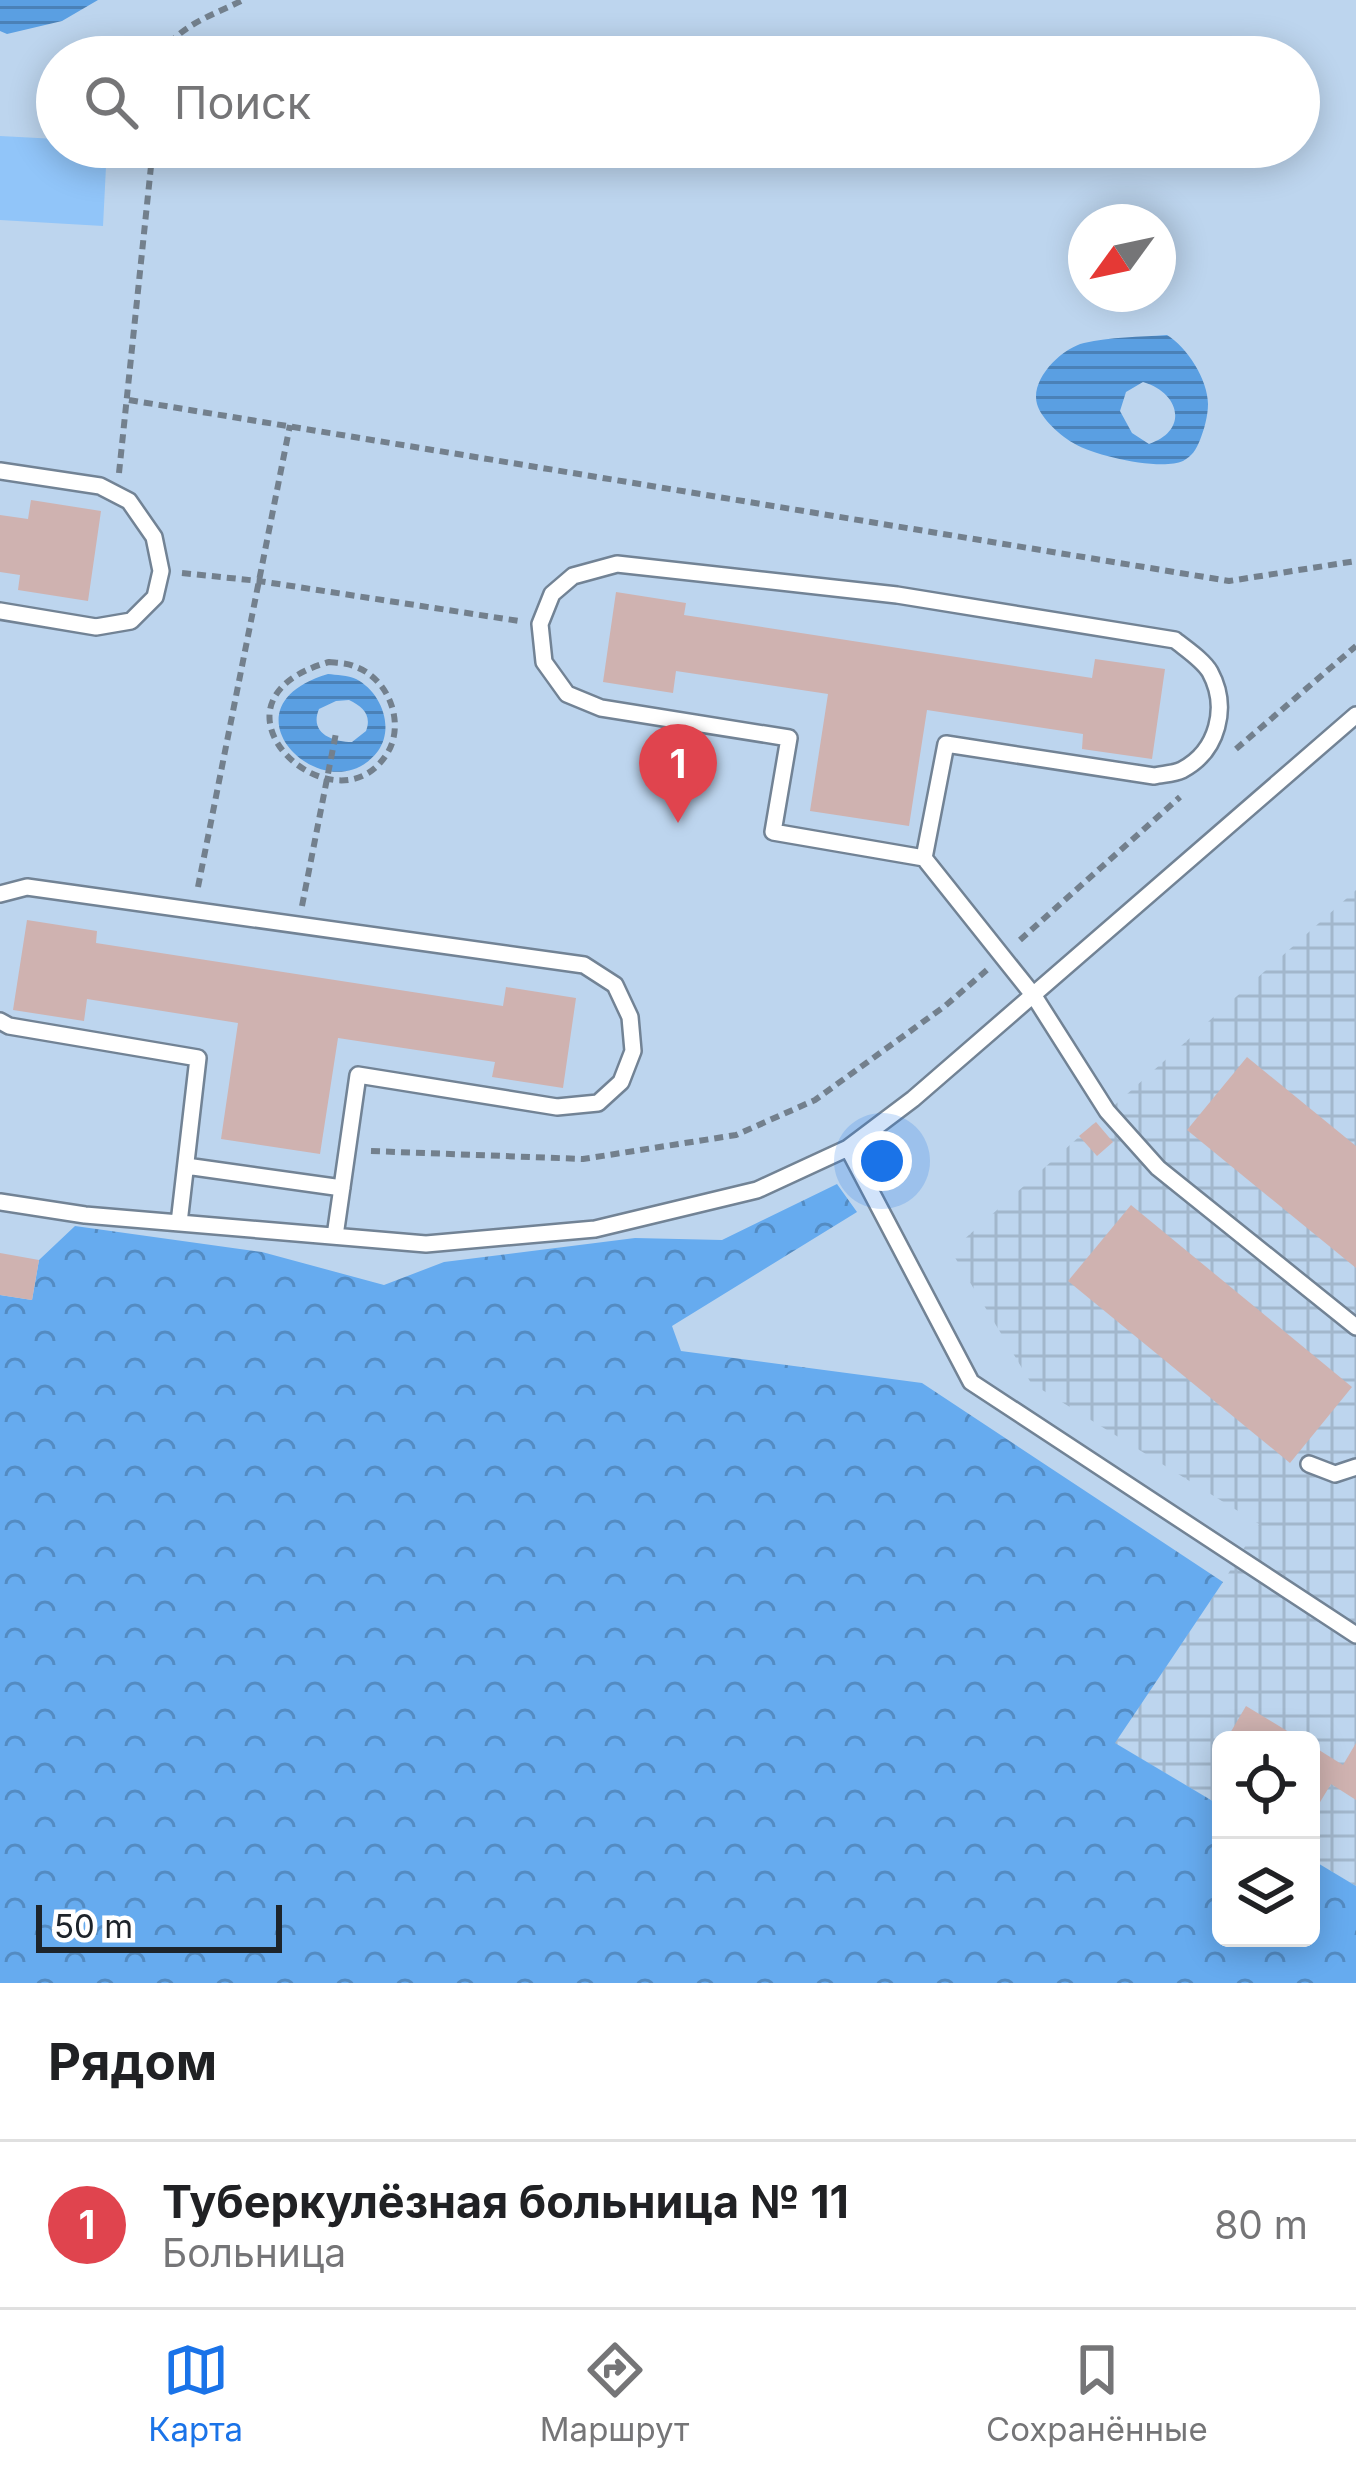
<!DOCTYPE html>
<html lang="ru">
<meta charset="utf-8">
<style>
:root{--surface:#fff;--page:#f6f6f6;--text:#202124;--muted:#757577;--line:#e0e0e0;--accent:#1a73e8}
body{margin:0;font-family:Inter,sans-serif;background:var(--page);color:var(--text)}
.controls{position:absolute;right:36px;bottom:36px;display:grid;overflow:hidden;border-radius:18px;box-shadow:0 6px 30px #0003}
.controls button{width:108px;height:108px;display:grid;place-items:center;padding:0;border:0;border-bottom:3px solid var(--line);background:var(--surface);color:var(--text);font:60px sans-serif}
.compass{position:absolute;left:1068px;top:204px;width:108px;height:108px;border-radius:50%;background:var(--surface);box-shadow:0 6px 30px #0003;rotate:237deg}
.scale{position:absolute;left:36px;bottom:30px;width:246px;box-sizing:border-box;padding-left:12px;border:6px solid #1d242b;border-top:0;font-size:33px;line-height:42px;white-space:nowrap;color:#1d242b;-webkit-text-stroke:9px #fff;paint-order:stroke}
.you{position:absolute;left:882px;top:1161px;width:42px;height:42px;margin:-30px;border:9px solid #fff;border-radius:50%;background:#1a73e8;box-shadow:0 0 0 18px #1a73e833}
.badge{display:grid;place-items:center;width:78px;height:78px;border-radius:50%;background:var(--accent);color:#fff;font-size:39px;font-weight:700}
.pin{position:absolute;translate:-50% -99px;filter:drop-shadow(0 3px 6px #0008)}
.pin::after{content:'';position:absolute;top:63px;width:42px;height:36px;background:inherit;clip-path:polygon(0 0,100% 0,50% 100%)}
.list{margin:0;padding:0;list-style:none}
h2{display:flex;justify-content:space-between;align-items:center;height:156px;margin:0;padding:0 48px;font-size:51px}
h2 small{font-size:39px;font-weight:400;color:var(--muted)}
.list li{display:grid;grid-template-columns:78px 1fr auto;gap:36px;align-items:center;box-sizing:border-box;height:168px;padding:0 48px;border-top:3px solid var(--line)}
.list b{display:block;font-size:45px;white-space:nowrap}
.list p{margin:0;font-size:39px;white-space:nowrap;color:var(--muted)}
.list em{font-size:39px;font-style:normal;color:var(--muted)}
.icon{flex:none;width:66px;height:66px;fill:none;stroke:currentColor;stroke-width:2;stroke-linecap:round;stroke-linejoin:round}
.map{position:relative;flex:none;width:1356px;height:1983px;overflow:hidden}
.search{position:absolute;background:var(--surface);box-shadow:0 6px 30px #0003;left:36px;right:36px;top:36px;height:132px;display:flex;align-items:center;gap:30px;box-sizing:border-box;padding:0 42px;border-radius:66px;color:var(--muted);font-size:45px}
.sheet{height:324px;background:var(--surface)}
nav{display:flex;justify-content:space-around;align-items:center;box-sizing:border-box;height:168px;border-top:3px solid var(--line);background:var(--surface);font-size:33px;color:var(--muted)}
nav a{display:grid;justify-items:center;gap:6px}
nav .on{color:var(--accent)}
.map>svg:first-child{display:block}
.built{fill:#bdd5ee;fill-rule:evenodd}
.industrial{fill:url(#industrial-grid)}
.forest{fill:url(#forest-crowns)}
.pitch{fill:#91c5f9}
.water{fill:url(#water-rules);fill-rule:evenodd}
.building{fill:#cfb2b0}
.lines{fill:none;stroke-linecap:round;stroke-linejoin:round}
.service-casing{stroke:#728395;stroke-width:20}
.path{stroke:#73808d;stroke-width:6;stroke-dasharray:9 6;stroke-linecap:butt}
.service{stroke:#fff;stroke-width:15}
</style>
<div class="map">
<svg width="1356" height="1983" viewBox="0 0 1356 1983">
<defs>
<pattern id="industrial-grid" width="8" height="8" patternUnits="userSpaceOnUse" patternTransform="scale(3)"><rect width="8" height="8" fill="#bdd5ee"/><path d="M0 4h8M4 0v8" fill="none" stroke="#a2b7cc"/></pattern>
<pattern id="forest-crowns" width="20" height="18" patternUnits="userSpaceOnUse" patternTransform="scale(3)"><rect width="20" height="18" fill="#66abef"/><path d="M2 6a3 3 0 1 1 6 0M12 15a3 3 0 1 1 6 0" fill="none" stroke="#538bc2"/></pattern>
<pattern id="water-rules" width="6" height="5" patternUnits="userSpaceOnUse" patternTransform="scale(3)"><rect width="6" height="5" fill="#5a9fe2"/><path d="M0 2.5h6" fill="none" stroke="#4a81b7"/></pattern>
</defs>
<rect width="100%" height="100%" fill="#cee1f4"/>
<path class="built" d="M0 0H1356V1886L1311 1859V1740H1221V1806L1114 1743 1223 1581 0 1443ZM57 57H1299V147H57ZM1086 222H1158V294H1086Z"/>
<path class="industrial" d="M1356 890V1886L1311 1859V1740H1221V1806L1114 1743 1223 1582 1259 1524 1031 1383 951 1251Z"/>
<path class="forest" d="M837 1184 857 1212 672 1326 681 1351 922 1383 1223 1582 1115 1743 1221 1806V1938H1311V1859L1356 1886V1983H0V1295L32 1300 39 1260 75 1226 262 1252 384 1285 444 1262 635 1238 722 1240Z"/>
<path class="pitch" d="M0 136 57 139V147H107L103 226 0 220Z"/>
<path class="water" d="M0 0H98L62 21 7 34 0 31Z
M1167 335C1187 347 1208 380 1208 404 1208 416 1204 430 1200 440 1196 450 1192 456 1183 461 1161 471 1095 456 1075 444 1062 437 1041 419 1037 404 1030 379 1062 348 1084 343 1110 337 1140 337 1167 335ZM1143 382C1179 392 1190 430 1149 444L1132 433 1120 411 1126 392Z
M328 674C336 675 348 675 356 679 381 692 395 727 378 751 328 817 213 708 328 674ZM349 700C363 707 372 715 366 731L352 742C332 742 309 733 319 709L336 701Z"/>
<path class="building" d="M31 500 101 511 88 601 18 590 20 575 0 572V515L28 519Z
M616 592 686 603 684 615 1092 678 1095 659 1165 669 1152 759 1082 749 1083 734 927 710 909 826 810 811 828 694 676 671 673 693 603 682Z
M27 920 97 931 96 943 503 1006 506 987 576 998 563 1088 492 1077 495 1062 338 1038 320 1154 221 1139 238 1023 87 999 84 1021 13 1010Z
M1247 1057 1356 1146V1268L1187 1130Z
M1096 1122 1113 1142 1097 1156 1079 1136Z
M1131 1205 1352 1387 1290 1463 1068 1281Z
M0 1253 39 1260 32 1300 0 1295Z
M1246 1706 1302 1740H1226Z
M1356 1743V1800L1331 1784 1311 1817V1745L1343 1765Z"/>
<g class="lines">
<g class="service-casing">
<path id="service" d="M0 471 100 486 129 501 154 537 161 571 155 597 131 621 96 627 0 611
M924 858 946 744 1154 776C1162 774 1174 774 1182 770 1218 751 1229 707 1210 672 1203 660 1186 649 1175 640L897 595 617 564 573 576 552 594 540 624 544 662 567 694 601 708 789 738 773 832 924 858 1034 996 1107 1111 1158 1168 1356 1327
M0 894 27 887 584 965 615 985 630 1017 633 1051 621 1082 598 1103 557 1107 358 1075 335 1236
M0 1021 9 1026 198 1058 179 1223
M848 1148 971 1382 1356 1635
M186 1166 342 1188
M0 1202 85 1215 426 1244 595 1229 757 1190 848 1148 913 1099 1356 715
M1309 1464 1335 1474 1356 1467"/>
</g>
<path class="path" d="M162 57C173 27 216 14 243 0
M129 400 1229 581 1356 561
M119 473 153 147
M182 573 259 581 519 621
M329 662C338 663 348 663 356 667 389 679 405 723 388 752 337 839 187 702 329 662Z
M1236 749 1356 646
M198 887 290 425
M302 906 336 733
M1020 940 1180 797
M371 1151 583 1159 736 1135 815 1100 945 1006 988 969"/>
<use href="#service" class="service"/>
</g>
</svg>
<div class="controls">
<button><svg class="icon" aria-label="locate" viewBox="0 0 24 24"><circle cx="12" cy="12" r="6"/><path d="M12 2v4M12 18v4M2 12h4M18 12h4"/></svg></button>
<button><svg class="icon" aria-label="layers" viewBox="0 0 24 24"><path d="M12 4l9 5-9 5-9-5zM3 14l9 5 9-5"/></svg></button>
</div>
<svg class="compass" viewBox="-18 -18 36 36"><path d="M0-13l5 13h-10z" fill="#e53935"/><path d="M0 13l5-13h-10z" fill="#757577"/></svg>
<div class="scale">50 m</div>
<div class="you"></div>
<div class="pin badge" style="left:678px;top:823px;background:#e0444e">1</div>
<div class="search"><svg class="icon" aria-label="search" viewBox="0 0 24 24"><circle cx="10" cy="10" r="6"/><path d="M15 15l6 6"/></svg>Поиск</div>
</div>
<section class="sheet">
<h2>Рядом<small></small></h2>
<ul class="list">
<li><span class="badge" style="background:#e0444e">1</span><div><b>Туберкулёзная больница № 11</b><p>Больница</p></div><em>80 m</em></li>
</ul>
</section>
<nav>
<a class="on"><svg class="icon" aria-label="map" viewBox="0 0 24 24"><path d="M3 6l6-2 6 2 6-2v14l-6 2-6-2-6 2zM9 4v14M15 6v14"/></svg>Карта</a>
<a><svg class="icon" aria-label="directions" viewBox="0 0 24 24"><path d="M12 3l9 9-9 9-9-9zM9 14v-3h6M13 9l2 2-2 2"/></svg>Маршрут</a>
<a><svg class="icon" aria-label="saved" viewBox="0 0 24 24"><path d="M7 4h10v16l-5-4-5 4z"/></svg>Сохранённые</a>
</nav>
